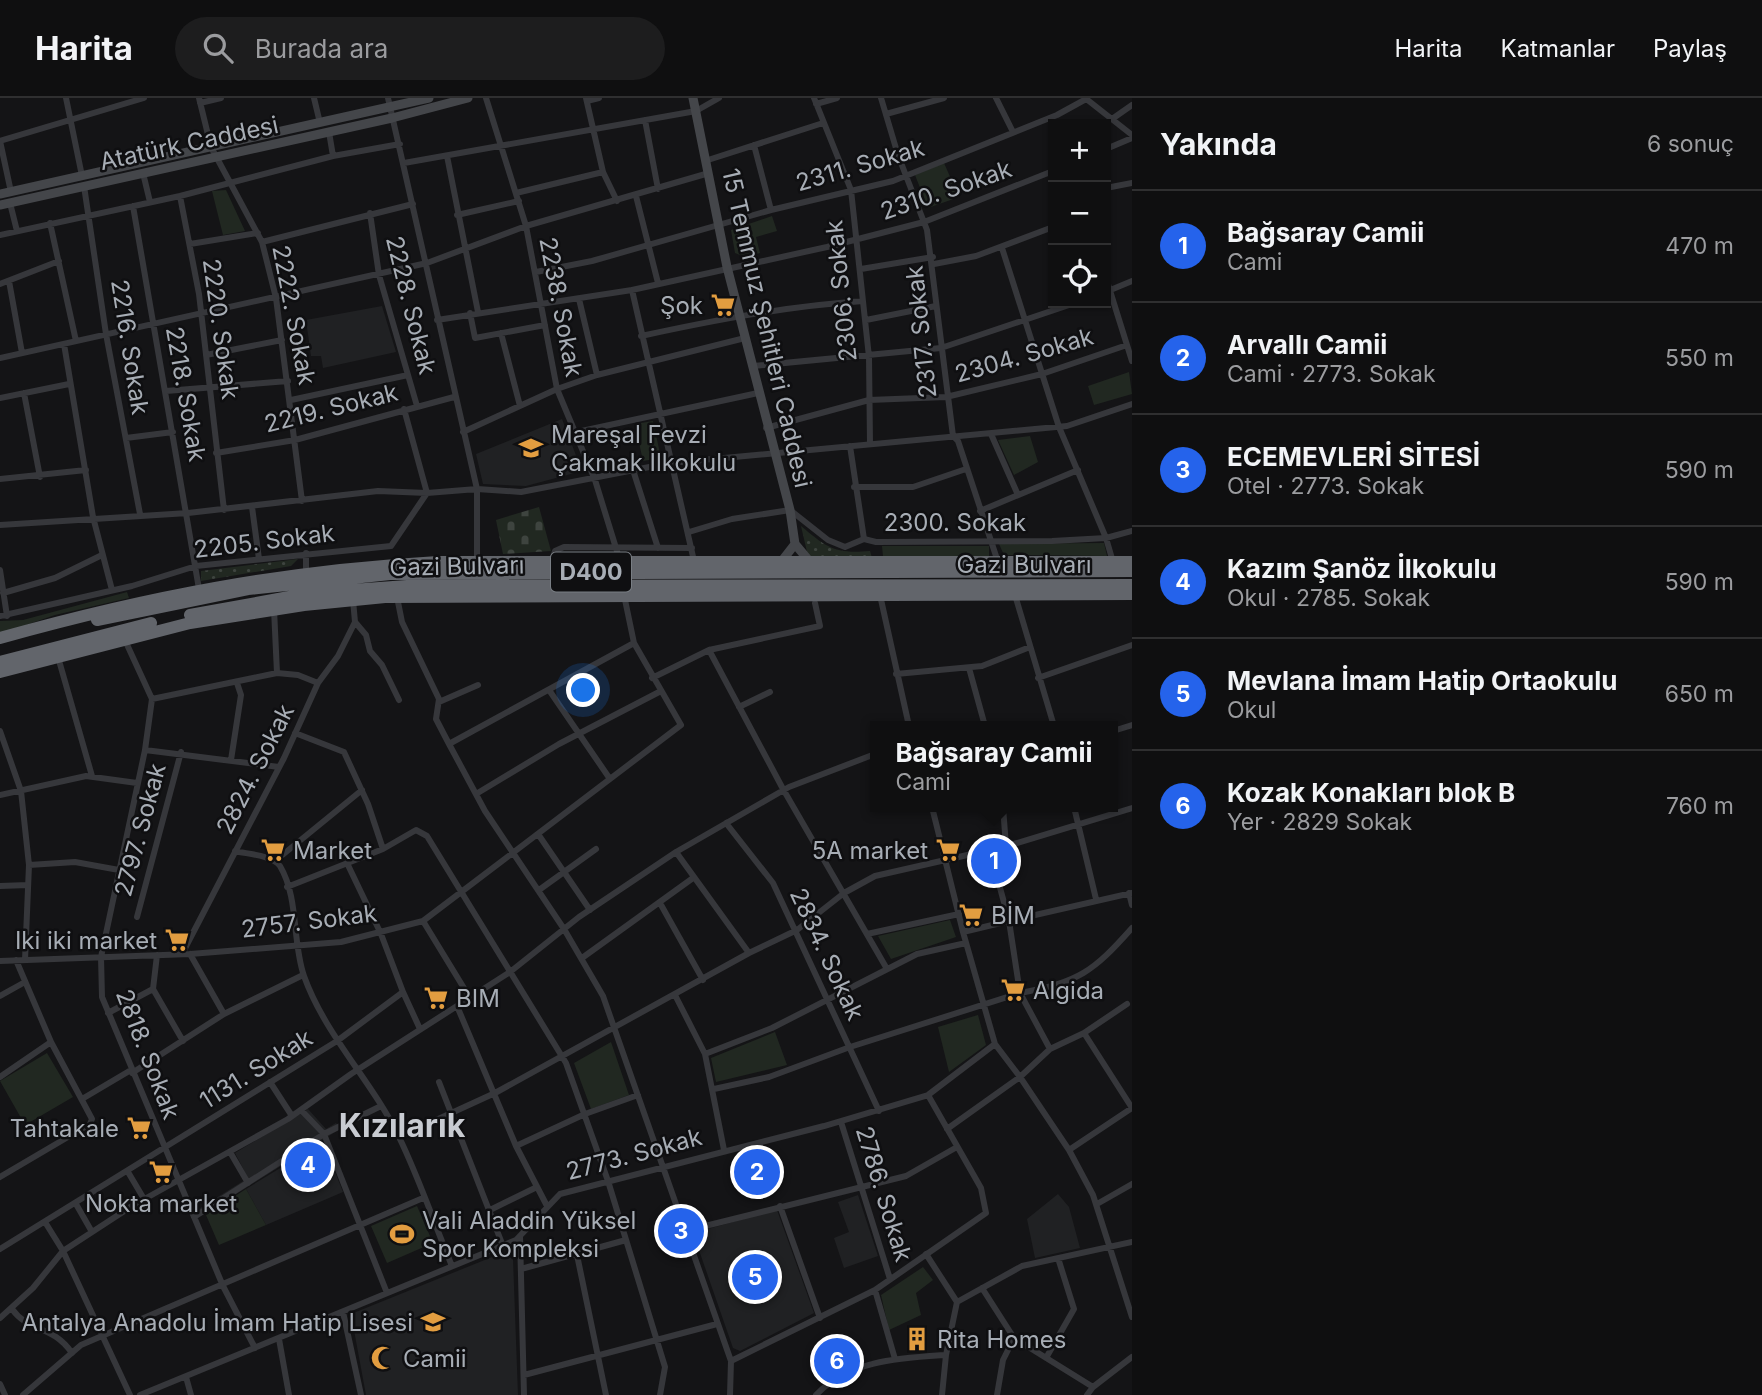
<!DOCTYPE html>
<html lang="tr">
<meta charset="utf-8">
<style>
:root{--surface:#0f0f10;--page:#1d1d1e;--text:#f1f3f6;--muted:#9b9c9f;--line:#2f2f30;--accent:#2563eb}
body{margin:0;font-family:Inter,sans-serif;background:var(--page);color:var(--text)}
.controls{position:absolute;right:21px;top:21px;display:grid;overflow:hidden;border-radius:0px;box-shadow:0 2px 5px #0004}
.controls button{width:63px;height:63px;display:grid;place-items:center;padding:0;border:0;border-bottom:2px solid var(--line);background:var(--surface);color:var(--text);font:35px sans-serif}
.you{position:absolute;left:584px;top:593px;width:24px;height:24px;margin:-18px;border:5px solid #fff;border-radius:50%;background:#1a73e8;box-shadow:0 0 0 10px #1a73e833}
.badge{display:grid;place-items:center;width:46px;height:46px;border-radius:50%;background:var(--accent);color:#fff;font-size:23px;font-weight:700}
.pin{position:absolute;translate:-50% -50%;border:4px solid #fff;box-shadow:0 2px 7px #0006}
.popup{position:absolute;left:870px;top:623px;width:248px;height:91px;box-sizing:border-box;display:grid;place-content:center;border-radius:0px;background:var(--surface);filter:drop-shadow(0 2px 5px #0005);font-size:23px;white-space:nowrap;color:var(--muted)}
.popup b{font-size:26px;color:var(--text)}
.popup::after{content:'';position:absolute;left:50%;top:100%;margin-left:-14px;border:14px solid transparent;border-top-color:var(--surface)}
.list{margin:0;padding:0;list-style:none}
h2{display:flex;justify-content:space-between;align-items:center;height:91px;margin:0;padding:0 28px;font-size:30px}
h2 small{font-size:23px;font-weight:400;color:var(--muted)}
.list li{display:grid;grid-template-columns:46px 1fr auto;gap:21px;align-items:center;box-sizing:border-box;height:112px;padding:0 28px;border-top:2px solid var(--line)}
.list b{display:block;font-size:26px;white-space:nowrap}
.list p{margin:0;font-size:23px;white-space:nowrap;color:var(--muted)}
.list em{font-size:23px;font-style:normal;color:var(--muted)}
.icon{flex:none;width:38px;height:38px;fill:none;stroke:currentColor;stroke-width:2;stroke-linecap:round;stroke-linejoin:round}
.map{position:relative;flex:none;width:1132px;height:1297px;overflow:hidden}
header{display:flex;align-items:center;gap:42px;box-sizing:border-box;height:98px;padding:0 35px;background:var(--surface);border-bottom:2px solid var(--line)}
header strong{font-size:33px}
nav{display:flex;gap:38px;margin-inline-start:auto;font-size:24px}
.search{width:490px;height:63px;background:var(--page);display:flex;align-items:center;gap:18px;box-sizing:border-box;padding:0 24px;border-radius:38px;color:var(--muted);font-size:26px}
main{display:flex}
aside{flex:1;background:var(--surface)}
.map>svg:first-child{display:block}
.built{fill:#202123}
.grass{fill:url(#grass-dots)}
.cemetery{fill:url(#cemetery-stones)}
.green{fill:#212821}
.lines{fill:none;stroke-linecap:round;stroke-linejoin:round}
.street{stroke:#36373b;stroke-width:6}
.secondary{stroke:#44464a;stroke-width:9}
.highway{stroke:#62656b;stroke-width:12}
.labels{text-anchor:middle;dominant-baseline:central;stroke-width:5;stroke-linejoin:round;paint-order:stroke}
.shield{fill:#0f0f11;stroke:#797e84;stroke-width:2}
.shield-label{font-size:23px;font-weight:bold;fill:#a7adb5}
.street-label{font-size:24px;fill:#a7adb5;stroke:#0f0f11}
.poi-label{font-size:24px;fill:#a7adb5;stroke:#0f0f11;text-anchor:start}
.district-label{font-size:32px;font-weight:bold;fill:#c8cbd1;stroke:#0f0f11}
</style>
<header>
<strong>Harita</strong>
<div class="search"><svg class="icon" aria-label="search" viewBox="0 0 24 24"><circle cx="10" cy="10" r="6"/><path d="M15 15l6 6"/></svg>Burada ara</div>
<nav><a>Harita</a><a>Katmanlar</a><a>Paylaş</a></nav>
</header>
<main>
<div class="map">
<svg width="1132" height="1297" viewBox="0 0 1132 1297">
<defs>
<pattern id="grass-dots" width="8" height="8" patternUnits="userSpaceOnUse" patternTransform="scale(1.75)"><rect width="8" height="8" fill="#212821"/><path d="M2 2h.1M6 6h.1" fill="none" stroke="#3e443f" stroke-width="1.8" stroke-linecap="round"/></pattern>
<pattern id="cemetery-stones" width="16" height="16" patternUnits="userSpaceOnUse" patternTransform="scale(1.75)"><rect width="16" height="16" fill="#212821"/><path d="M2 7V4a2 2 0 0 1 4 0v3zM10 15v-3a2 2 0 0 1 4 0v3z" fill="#3e443f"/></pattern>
</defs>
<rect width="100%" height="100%" fill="#141416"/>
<path class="built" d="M382 208 396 254 323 270 321 258H311L306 222Z
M562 321 582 373 526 388 483 386 476 356Z
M308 1011 326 1031 336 1025 340 1031 201 1118 197 1112 248 1080 235 1055Z
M323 1044 343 1094 266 1127 246 1091Z
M1058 1096 1069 1109 1080 1150 1035 1160 1027 1121Z
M858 1097 878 1158 844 1170 834 1140 849 1134 838 1104Z
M777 1112 814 1215 740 1253 733 1250 693 1135Z
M502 1155 513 1161 518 1297H366L351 1216Z"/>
<path class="grass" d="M801 428C827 450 835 456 870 453L872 460 808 458Z
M298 461 291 468 201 483V473Z"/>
<path class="cemetery" d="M539 409 551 453 503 456 496 422Z"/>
<path class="green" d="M944 65 959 99 928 110 915 77Z
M226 92 245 133 223 137 212 93Z
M772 118 777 133 756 139 760 155 745 159 735 155 731 132Z
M1129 274 1132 296 1094 307 1088 288Z
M653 323 661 360 643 363 635 326Z
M1030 338 1038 364 1014 377 998 342Z
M1104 445 1107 458 1004 457 999 446Z
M882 448H989V458H883Z
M127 494 129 500 55 517 0 536V523L23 522Z
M950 822 956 839 891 861 878 838Z
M978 917 986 947 949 974 938 929Z
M775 934 787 967 716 984 711 960Z
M611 944 629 997 591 1011 574 965Z
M47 955 73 999 25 1027 0 983Z
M246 1091 266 1127 219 1147 206 1117Z
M417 1108 433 1145 387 1165 371 1128Z
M923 1169 933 1182 916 1195 921 1217 889 1232 881 1197Z"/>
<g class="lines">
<path class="street" d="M66 0 82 78
M199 0 211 49 262 144 276 200 302 403
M314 0 320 25
M388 0 477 391V464
M486 0 526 128 557 291 595 382 620 463
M586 0 603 74 617 103
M814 0 851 92 869 259 870 346
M881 0 898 57 927 132 953 338 958 343 998 464
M996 0 1013 34
M1085 0 1132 37
M587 3 599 0
M200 5 221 0
M816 6 837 0
M886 16 944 0
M1112 21 1132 7
M645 22 658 91
M329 34 333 58
M0 43 144 0
M0 43 11 94
M754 47 771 112
M1106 51 1132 40
M447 58 478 214
M708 62 823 25
M404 65 696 13 719 0
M143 75 150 104
M84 88 106 236 140 416
M1106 90 1132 85
M516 95 603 74
M180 98 199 196 224 412
M636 98 658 185
M10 105 17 133
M133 108 199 491
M370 115 379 177 417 308
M457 117 519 103
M50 125 76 243
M0 137 180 98 333 58 400 46
M262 144 413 106
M190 146 258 135
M1002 150 1059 329 1106 440 1113 464
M934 166 976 158 1053 129
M861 171 933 159
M536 174 592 163 771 112 893 83 1057 17 1086 1
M1106 180 1132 263
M9 183 22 255
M0 186 59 163
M632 192 694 463
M1108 193 1132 183
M579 201 597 277
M470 215 475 240 545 227
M437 222 632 192 827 149 924 124 1053 73
M866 222 936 208
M501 235 520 308
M641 238C715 222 788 208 863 203
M64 246 93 419 112 492
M206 257 282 242
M0 260 427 165 526 128 709 75
M753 268 941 250 1075 205
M166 293 288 283
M24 295 40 379
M0 300 69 286
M291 302 408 277
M766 330 869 302 946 299 1042 276 1127 247
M463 334 557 291 597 277 745 240
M577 334 758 295
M991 336 1018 397
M126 340 173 334
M850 348 864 441
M216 355 295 342 454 299
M633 372 658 450
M0 381 86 372
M854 389H913L966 371
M252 409 259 461
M980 413 1078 372
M0 427 188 415 378 393 427 395 477 391 521 394 670 365 1067 328 1132 306
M689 434 732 421 790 412 828 442 845 449 864 441 876 444 1052 443 1106 440 1132 433
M552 463 555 453 564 449 692 450
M0 472 7 518
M306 474V455
M3 495 55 480 102 457
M880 497 909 628
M1015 497 1054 628
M397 499 402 524 439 601 436 621 449 646 485 713 564 831 603 898 731 1263 730 1297
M274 511 277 575
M0 518 132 488 196 468 391 448 427 395 404 311
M355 524 366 537 370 553 382 567 399 602
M124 540 152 601 145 652 101 859 102 899 223 1188 255 1250
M709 552 783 691 887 871
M58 559 92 678
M969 570 985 628
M896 576 982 568 1030 549
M652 580 709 552 820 528 815 505
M1038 580 1132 547
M549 592 610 681
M152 601 277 575 298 577 318 585
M439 604 478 587
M739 609 770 594
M0 633 21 693 29 767 25 862
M1113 633 1132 627
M295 635 344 654 368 706 383 751
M449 646 634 545
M145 652 279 669
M231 662 241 597 237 585
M476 696 559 646 661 593
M0 697 86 678 137 685
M1074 709 1096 801
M726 725 773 785 879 1013
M538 736 590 812
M235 753C246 756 273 757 280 768 299 800 292 844 304 878 325 937 372 983 399 1039 419 1080 434 1125 452 1168
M676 754 749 855
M275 763 362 692
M29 767 75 764 119 772
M0 788 28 787
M287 789 383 751 416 732 427 738 566 965 608 1083 665 1269 660 1297
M539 792 596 751
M1129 795 1132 807
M1132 795 1009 823 1020 895C1079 884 1093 874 1132 830
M660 805 703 882
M137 819 181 654
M423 823 470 900
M963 834 1009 823 999 786 1007 761 1003 709
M867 836 959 816
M182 856 284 660 318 585 338 558 355 524 353 502
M190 856 224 916
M157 857 153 891 183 943
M582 860 693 780
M0 863 190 856 341 844 423 823 681 627 634 545 624 497
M403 894 420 931
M675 897 705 956 724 1052
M0 898 25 884
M457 908 516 1048 547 1108
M108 915 153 891
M1084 935 1132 1010
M1050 951 1084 935 1127 906
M705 956 772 930 917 856 966 845
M132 975 224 916 303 877
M0 979 51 944
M270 984 292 1018
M439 984 503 1148
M714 991 769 979 850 949 1020 895 1050 951 1020 979 995 946 963 834 932 709
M82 1001 131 972
M301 1012 324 1036 387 1195
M841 1024 890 1181
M947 1031 1020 979 1069 1052 1093 1097 1132 1219
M399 1039 495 995 749 855 797 832 844 795 875 778 1007 748 1132 710
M516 1048 585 1016 638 997
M1069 1052 1132 1010
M230 1054 248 1085
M128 1074 144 1101
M0 1079 90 1026 92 1021 51 944 16 862
M76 1106 92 1134
M1097 1106 1132 1086
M780 1108 820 1220
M490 1112 537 1089
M194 1119 324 1036 381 1008
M45 1124 63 1153 130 1297
M685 1133 906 1078 957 1049
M520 1138 524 1297
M0 1151 337 943 403 894 381 836 347 765
M926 1156 957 1204 946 1257 942 1297
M577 1157 606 1297
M521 1171 626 1142
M982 1190 1014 1240 1093 1289
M875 1192 895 1261
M957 1204 1022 1168 1132 1144
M12 1211C29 1235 52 1226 72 1255
M343 1214 361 1297
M0 1220 33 1190 63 1153 132 1108 288 1021 351 976 510 874 579 819 676 754 789 689 875 656
M279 1241 289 1297
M1046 1260 1074 1211 1058 1160
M731 1263 875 1192 986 1115 981 1090 928 997
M524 1277 717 1226
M186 1279 191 1297
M0 1286 5 1297
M23 1297 81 1247 423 1100
M140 1297 516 1142 560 1096 824 1028 928 997 995 946
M816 1297C849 1262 901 1260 946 1257
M997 1297 1003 1262 1014 1240
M1087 1297 1093 1289 1132 1259"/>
<path class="secondary" d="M693 0 727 169 790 412 795 446 810 464
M0 96 429 0
M0 107 392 20 468 0
M781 464 795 446"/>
<path class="highway" d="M190 517 311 495 407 488 1132 487
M97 522 248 491 390 476 1132 473
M0 540C150 498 282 473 438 464H1132
M0 564 151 525
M0 574 190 525 304 507 385 499 1132 496"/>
</g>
<defs>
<g id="supermarket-bare" transform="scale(1.89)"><path d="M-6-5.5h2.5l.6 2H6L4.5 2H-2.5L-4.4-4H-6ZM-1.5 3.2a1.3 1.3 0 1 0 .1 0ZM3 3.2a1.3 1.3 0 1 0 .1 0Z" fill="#e29d40" stroke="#0f0f11" stroke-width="2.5" paint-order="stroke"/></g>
<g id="school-bare" transform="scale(1.89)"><path d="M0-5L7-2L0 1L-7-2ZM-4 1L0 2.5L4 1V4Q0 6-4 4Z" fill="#e29d40" stroke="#0f0f11" stroke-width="2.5" paint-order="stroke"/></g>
<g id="stadium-bare" transform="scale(1.89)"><path d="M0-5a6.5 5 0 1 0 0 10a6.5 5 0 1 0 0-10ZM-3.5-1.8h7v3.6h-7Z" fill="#e29d40" stroke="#0f0f11" stroke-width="2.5" paint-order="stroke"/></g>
<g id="building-bare" transform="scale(1.89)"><path d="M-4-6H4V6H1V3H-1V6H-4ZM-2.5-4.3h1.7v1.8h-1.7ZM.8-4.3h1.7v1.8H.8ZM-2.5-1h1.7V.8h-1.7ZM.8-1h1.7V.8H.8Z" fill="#e29d40" stroke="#0f0f11" stroke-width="2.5" paint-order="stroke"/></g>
<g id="mosque-bare" transform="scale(1.89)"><path d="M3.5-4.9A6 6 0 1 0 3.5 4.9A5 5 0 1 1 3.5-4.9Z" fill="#e29d40" stroke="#0f0f11" stroke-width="2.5" paint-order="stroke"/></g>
</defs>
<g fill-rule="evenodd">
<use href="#supermarket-bare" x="723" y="207"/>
<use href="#school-bare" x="531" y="350"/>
<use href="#supermarket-bare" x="273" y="752"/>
<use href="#supermarket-bare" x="948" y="752"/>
<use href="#supermarket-bare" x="971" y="817"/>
<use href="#supermarket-bare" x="177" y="842"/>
<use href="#supermarket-bare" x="1013" y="892"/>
<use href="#supermarket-bare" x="436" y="900"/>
<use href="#supermarket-bare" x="139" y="1030"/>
<use href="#supermarket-bare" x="161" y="1074"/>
<use href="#stadium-bare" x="402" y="1136"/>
<use href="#school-bare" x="433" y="1224"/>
<use href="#building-bare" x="917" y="1241"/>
<use href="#mosque-bare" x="383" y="1260"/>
</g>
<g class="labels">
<rect class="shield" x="551" y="454.5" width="80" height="39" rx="5"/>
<g class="shield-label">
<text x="591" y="474">D400</text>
</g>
<g class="street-label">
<text transform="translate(189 45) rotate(-12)">Atatürk Caddesi</text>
<text transform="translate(860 67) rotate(-16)">2311. Sokak</text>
<text transform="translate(946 92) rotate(-19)">2310. Sokak</text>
<text transform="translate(841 193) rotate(-96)">2306. Sokak</text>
<text transform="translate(411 207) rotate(76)">2228. Sokak</text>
<text transform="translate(561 209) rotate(79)">2238. Sokak</text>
<text transform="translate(294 217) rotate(79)">2222. Sokak</text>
<text transform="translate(767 230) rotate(77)">15 Temmuz Şehitleri Caddesi</text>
<text transform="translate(221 231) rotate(82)">2220. Sokak</text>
<text transform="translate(921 234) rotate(-96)">2317. Sokak</text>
<text transform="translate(130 249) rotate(81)">2216. Sokak</text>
<text transform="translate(1024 257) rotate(-16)">2304. Sokak</text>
<text transform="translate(186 296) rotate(80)">2218. Sokak</text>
<text transform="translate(331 310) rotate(-14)">2219. Sokak</text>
<text x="955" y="424">2300. Sokak</text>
<text transform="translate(264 443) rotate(-7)">2205. Sokak</text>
<text x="1024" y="466">Gazi Bulvarı</text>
<text transform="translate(457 468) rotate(-1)">Gazi Bulvarı</text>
<text transform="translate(255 671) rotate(-63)">2824. Sokak</text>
<text transform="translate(140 732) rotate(-75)">2797. Sokak</text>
<text transform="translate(309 823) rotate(-7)">2757. Sokak</text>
<text transform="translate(827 856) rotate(65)">2834. Sokak</text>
<text transform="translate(148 956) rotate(69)">2818. Sokak</text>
<text transform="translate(256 971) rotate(-32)">1131. Sokak</text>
<text transform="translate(634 1056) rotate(-15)">2773. Sokak</text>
<text transform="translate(884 1096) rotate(73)">2786. Sokak</text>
</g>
<g class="poi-label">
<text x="703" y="207" text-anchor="end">Şok</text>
<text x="551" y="336">Mareşal Fevzi<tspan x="551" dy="28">Çakmak İlkokulu</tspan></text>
<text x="293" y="752">Market</text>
<text x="928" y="752" text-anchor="end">5A market</text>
<text x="991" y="817">BİM</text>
<text x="157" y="842" text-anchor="end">Iki iki market</text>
<text x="1033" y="892">Algida</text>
<text x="456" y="900">BIM</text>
<text x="119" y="1030" text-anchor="end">Tahtakale</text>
<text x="161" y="1105" text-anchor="middle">Nokta market</text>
<text x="422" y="1122">Vali Aladdin Yüksel<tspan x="422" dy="28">Spor Kompleksi</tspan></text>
<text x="413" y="1224" text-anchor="end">Antalya Anadolu İmam Hatip Lisesi</text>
<text x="937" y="1241">Rita Homes</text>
<text x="403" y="1260">Camii</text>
</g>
<g class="district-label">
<text x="402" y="1027">Kızılarık</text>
</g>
</g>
</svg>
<div class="controls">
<button>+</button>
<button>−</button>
<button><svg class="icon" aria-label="locate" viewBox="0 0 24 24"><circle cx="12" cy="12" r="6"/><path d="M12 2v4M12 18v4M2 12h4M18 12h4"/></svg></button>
</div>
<div class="you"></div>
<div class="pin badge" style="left:994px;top:763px">1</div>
<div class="popup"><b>Bağsaray Camii</b>Cami</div>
<div class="pin badge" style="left:757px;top:1074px">2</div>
<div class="pin badge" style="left:681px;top:1133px">3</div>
<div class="pin badge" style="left:308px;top:1067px">4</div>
<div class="pin badge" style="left:755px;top:1179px">5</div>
<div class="pin badge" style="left:837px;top:1263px">6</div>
</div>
<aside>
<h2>Yakında<small>6 sonuç</small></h2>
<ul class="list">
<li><span class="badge">1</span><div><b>Bağsaray Camii</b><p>Cami</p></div><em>470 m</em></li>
<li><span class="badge">2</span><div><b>Arvallı Camii</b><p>Cami · 2773. Sokak</p></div><em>550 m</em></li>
<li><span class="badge">3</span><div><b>ECEMEVLERİ SİTESİ</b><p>Otel · 2773. Sokak</p></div><em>590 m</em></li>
<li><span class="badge">4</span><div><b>Kazım Şanöz İlkokulu</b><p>Okul · 2785. Sokak</p></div><em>590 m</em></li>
<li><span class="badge">5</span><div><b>Mevlana İmam Hatip Ortaokulu</b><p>Okul</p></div><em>650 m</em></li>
<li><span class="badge">6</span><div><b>Kozak Konakları blok B</b><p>Yer · 2829 Sokak</p></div><em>760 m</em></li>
</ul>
</aside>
</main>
